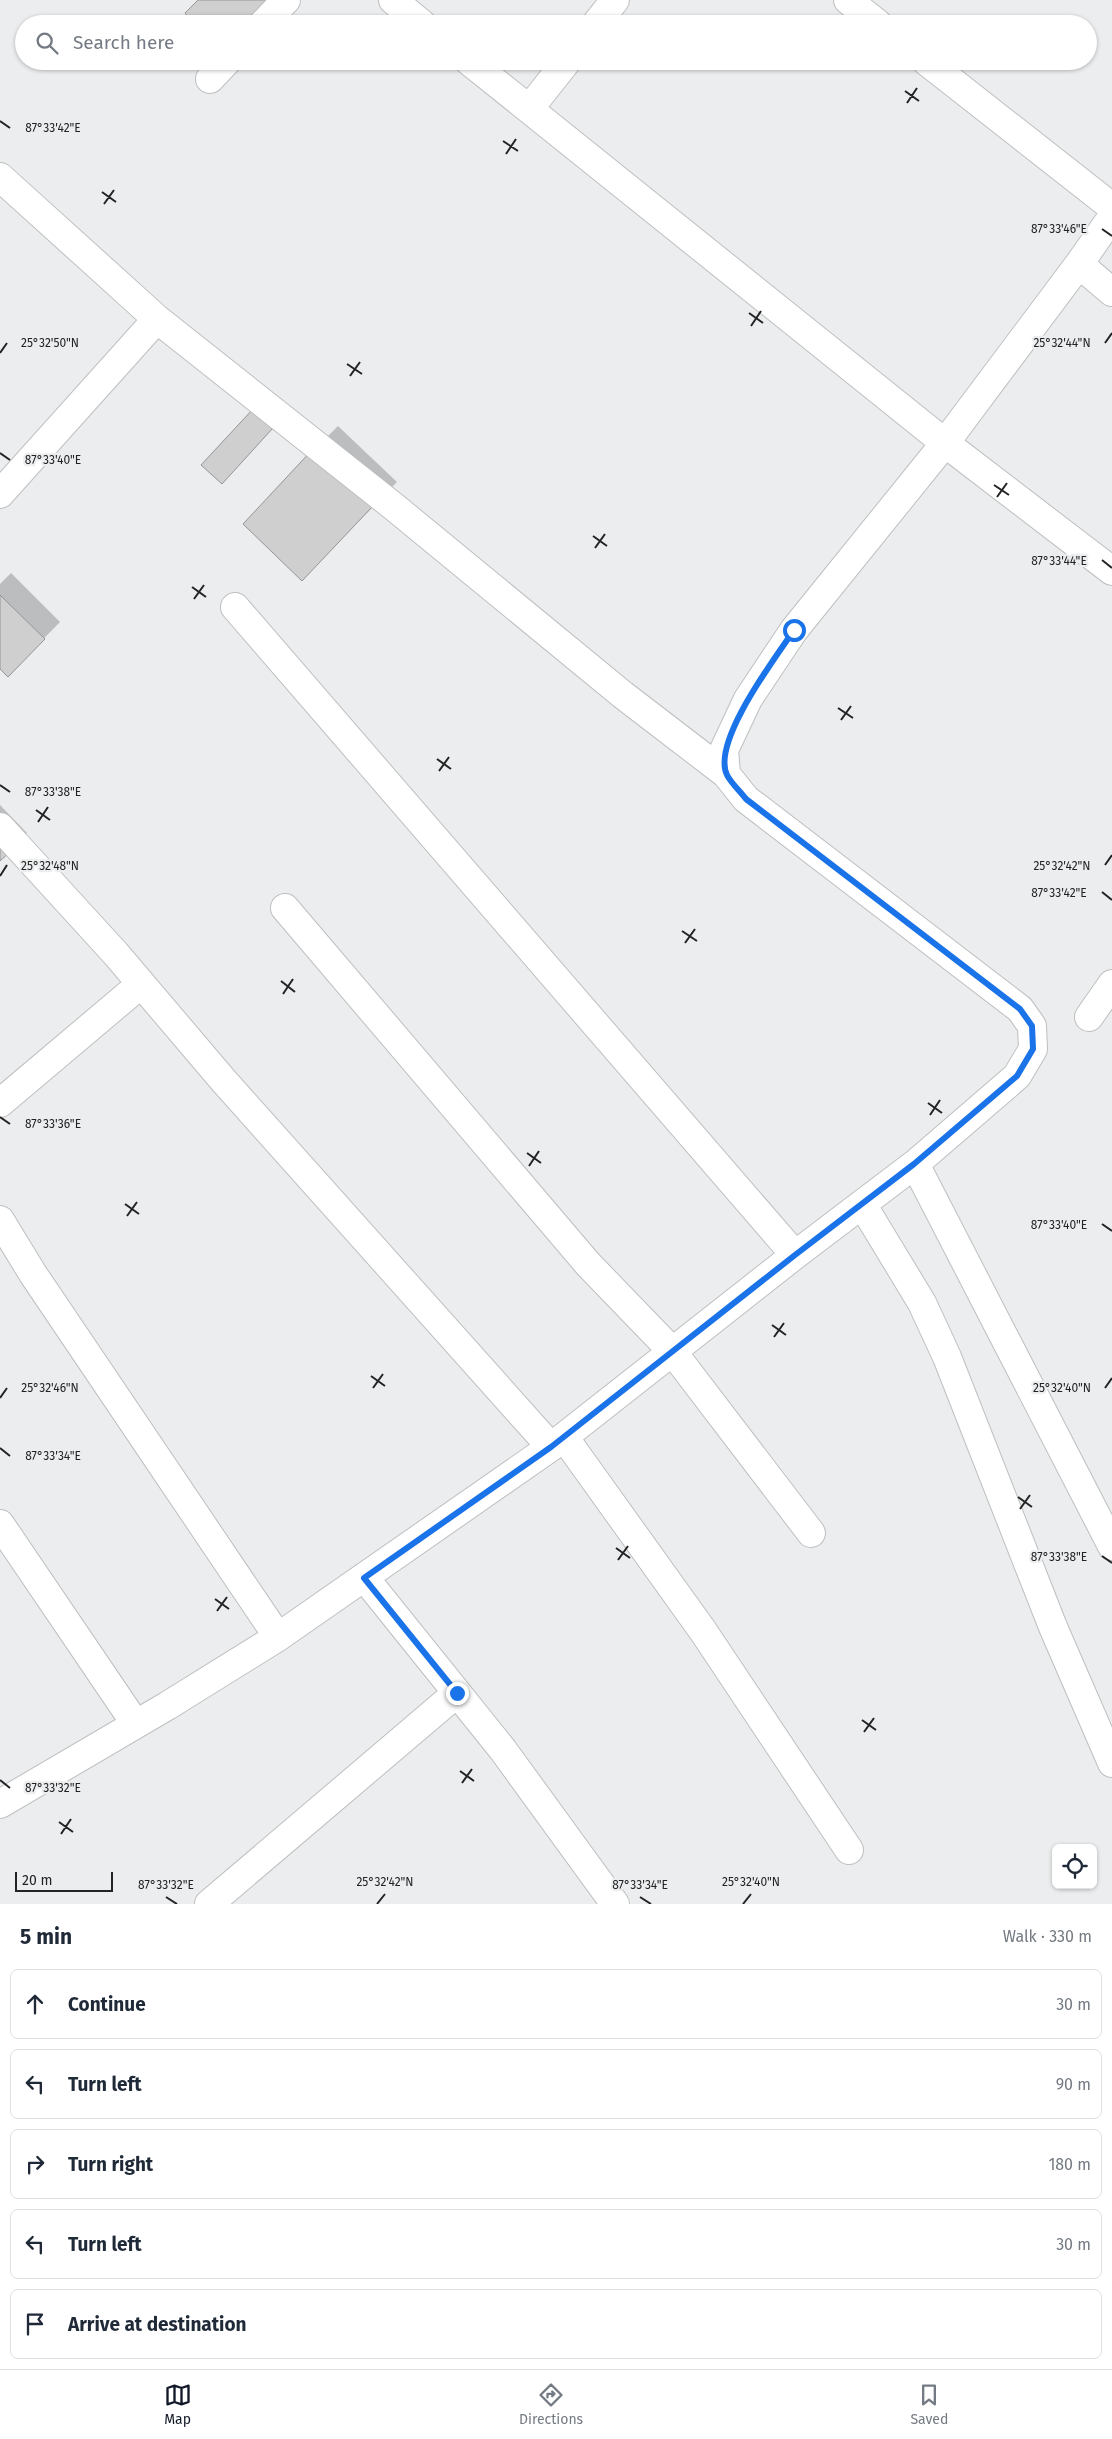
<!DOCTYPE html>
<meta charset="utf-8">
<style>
:root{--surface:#fff;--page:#f6f6f7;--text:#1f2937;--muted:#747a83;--line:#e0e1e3;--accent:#111827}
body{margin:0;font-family:"Fira Sans",sans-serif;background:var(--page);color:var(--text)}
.controls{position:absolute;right:15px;bottom:15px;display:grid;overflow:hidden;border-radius:8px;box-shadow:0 1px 4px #0004}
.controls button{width:45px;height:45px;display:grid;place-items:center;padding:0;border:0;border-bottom:1px solid var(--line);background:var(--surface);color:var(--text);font:25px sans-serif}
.scale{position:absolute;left:15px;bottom:12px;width:98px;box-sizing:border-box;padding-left:5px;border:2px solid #222323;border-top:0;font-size:14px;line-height:18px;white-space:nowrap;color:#222323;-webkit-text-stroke:4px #ebedee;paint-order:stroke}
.stop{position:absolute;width:15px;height:15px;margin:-11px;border:4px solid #1a73e8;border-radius:50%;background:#fff}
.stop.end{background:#1a73e8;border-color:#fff;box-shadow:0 1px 5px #0008}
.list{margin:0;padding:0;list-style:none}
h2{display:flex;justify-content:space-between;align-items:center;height:65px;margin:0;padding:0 20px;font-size:21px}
h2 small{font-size:16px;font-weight:400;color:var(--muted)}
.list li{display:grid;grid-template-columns:32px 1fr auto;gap:15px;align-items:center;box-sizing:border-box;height:70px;margin:0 10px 10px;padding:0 10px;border:1px solid var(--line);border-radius:8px}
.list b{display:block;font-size:19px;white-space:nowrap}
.list em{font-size:16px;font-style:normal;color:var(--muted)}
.icon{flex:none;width:28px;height:28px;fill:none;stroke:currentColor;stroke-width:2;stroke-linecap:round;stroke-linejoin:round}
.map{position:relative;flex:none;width:1112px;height:1904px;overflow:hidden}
.search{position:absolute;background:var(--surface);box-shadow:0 1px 4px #0004;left:15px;right:15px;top:15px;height:55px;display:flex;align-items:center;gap:12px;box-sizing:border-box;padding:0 18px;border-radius:28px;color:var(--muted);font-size:19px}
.sheet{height:465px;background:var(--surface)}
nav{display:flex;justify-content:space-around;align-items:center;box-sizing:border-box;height:70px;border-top:1px solid var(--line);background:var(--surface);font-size:14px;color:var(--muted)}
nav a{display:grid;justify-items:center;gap:2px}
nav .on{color:var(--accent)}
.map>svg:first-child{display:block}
.shadow{fill:#0003}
.building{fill:#d0cfd0;stroke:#959496}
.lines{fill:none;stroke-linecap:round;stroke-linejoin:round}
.minor-casing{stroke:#bebfc0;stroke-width:30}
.minor{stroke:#fff;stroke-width:28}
.route{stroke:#1a73e8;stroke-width:6}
.ticks{fill:none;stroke:#222323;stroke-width:2}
.ticks-label{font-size:12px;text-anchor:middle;fill:#222323;stroke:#ebedee;stroke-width:4.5;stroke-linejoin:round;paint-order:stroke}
</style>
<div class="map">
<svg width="1112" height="1904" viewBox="0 0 1112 1904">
<rect width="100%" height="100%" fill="#ebedee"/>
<path class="shadow" d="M338 426 397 482 326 555 314 450Z
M11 573 60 622 8 675 0 667V584Z
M0 805 27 833 0 860Z"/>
<path class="building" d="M198 0H272L247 24H194L185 13Z
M253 409 273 428 222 484 201 465Z
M313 449 373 506 302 581 243 524Z
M0 595 45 639 8 677 0 669Z
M0 838 12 850 0 861Z"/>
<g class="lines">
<g class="minor-casing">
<path id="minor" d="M393 0 422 24
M848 0 878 24
M263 24 286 0
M596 24 615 0
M469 61 945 443 1112 571
M926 61 1112 207
M210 79 227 61
M529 109 567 61
M0 177 157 319 393 506 623 695 726 774
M1079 264 1112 292
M0 494 157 319
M235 607 795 1255
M0 827 116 954 223 1080 551 1447
M285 908 588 1264 672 1351 811 1533
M1089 1017 1112 984
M0 1103 141 984
M915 1164 1112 1546
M862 1204 922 1303 947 1357 1053 1627 1112 1763
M0 1220 33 1274 278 1637
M564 1437 703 1631 849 1850
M0 1524 135 1723
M364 1577 503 1750 615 1904
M0 1804 167 1706 278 1637 551 1447 795 1255 915 1164 1017 1076 1033 1049 1032 1026 1020 1009 746 799 726 774 724 750 748 699 794 630 945 443 1079 264 1112 217
M209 1904 457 1693"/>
</g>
<use href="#minor" class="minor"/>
</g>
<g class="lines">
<path class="route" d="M457 1693 364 1578 551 1447 795 1255 914 1164 1017 1076 1033 1049 1032 1026 1020 1009 746 799C740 791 731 783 727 775 711 742 776 657 794 630"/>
</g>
<path class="ticks" d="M905 91 919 101M907 103 917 88M0 121 10 128M503 141 518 151M506 154 516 139M102 192 116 202M104 204 114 190M1102 229 1112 236M749 313 763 323M751 326 761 311M1105 343 1112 333M0 353 7 343M347 364 362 374M350 376 360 362M0 453 10 460M994 485 1009 495M997 497 1007 483M593 536 607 546M595 548 605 534M1102 560 1112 568M192 587 206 597M194 599 204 585M838 708 853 718M841 720 851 706M437 759 451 769M439 771 449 757M0 785 10 792M36 810 50 820M38 822 48 807M1105 865 1112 855M0 876 7 865M1102 892 1112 900M682 931 697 941M685 943 695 929M281 981 295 992M283 994 293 979M928 1103 942 1113M930 1115 940 1100M0 1117 10 1124M527 1153 541 1163M529 1166 539 1151M125 1204 139 1214M127 1216 137 1202M1102 1224 1112 1231M772 1325 786 1335M774 1337 784 1323M371 1376 385 1386M373 1388 383 1374M1105 1388 1112 1378M0 1398 7 1388M0 1448 10 1456M1018 1497 1032 1507M1020 1509 1030 1495M616 1548 630 1558M1102 1556 1112 1563M618 1560 628 1546M215 1599 229 1609M217 1611 227 1597M862 1720 876 1730M864 1732 874 1718M460 1771 474 1781M0 1780 10 1788M462 1783 472 1769M59 1822 73 1832M61 1834 71 1819M166 1897 177 1904M640 1897 651 1904M377 1904 385 1894M743 1904 751 1894"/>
<g class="ticks-label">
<text x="53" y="132">87°33'42"E</text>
<text x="1059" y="233">87°33'46"E</text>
<text x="1062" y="347">25°32'44"N</text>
<text x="50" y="347">25°32'50"N</text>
<text x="53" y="464">87°33'40"E</text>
<text x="1059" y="565">87°33'44"E</text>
<text x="53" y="796">87°33'38"E</text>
<text x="1062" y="870">25°32'42"N</text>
<text x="50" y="870">25°32'48"N</text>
<text x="1059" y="897">87°33'42"E</text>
<text x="53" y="1128">87°33'36"E</text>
<text x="1059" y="1229">87°33'40"E</text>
<text x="1062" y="1392">25°32'40"N</text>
<text x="50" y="1392">25°32'46"N</text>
<text x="53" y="1460">87°33'34"E</text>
<text x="1059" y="1561">87°33'38"E</text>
<text x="53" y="1792">87°33'32"E</text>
<text x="385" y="1886">25°32'42"N</text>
<text x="751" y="1886">25°32'40"N</text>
<text x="166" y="1889">87°33'32"E</text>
<text x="640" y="1889">87°33'34"E</text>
</g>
</svg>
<div class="controls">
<button><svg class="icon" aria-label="locate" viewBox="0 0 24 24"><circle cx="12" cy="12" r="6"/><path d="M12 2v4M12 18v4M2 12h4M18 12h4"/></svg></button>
</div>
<div class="scale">20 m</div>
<div class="stop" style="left:794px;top:630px"></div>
<div class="stop end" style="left:457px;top:1693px"></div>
<div class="search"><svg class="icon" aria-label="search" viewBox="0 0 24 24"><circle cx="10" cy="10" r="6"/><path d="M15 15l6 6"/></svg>Search here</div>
</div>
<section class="sheet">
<h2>5 min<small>Walk · 330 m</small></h2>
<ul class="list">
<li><svg class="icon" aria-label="ahead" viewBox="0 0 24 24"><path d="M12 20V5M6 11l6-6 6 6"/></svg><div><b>Continue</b></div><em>30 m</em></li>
<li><svg class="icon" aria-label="left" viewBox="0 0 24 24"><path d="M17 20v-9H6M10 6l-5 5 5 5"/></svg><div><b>Turn left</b></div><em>90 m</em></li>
<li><svg class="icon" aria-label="right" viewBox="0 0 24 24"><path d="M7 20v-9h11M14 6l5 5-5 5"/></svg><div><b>Turn right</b></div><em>180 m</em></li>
<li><svg class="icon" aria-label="left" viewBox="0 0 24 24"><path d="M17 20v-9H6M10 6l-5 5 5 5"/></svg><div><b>Turn left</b></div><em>30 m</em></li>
<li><svg class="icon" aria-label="arrive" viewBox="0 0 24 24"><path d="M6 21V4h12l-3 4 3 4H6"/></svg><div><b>Arrive at destination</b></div></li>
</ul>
</section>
<nav>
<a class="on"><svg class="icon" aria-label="map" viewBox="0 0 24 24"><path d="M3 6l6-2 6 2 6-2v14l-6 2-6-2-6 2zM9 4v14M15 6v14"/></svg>Map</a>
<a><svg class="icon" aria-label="directions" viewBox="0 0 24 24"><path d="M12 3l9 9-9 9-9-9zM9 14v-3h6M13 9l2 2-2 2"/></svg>Directions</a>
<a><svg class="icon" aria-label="saved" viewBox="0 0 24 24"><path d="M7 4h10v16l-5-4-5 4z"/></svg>Saved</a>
</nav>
